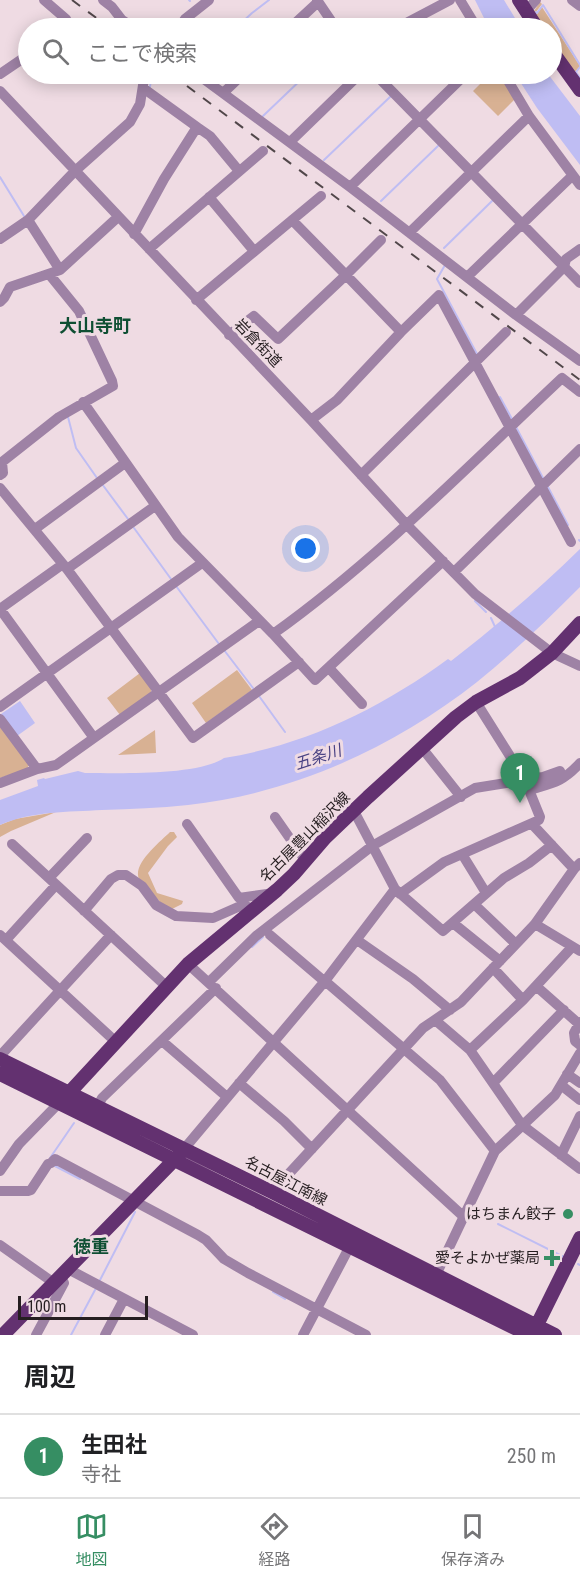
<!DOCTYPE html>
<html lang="ja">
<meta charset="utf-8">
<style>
:root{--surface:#fff;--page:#f2f2f2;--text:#202124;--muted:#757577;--line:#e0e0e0;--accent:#368e63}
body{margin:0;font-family:"Roboto Condensed","Noto Sans JP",sans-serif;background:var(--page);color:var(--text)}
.scale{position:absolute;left:18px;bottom:15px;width:130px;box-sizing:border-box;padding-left:6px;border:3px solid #251e20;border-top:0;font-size:16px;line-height:21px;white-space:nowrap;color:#251e20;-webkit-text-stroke:4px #efdbe3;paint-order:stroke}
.you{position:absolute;left:306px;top:549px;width:21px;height:21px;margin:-15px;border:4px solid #fff;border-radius:50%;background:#1a73e8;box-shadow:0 0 0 9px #1a73e833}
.badge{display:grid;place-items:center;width:39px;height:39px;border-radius:50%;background:var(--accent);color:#fff;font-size:20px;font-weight:700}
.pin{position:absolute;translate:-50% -50px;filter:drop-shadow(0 2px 3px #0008)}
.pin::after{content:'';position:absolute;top:32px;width:21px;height:18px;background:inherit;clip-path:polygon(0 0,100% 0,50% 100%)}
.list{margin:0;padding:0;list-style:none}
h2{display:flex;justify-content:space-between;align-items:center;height:78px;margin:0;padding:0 24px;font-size:26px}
h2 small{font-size:20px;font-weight:400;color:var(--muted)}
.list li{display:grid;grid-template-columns:39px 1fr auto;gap:18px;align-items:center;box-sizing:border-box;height:84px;padding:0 24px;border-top:2px solid var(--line)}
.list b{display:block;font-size:22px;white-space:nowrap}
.list p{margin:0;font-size:20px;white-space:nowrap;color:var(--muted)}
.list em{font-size:20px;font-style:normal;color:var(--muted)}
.icon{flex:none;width:33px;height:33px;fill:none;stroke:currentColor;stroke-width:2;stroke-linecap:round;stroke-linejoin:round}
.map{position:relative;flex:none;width:580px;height:1335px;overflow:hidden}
.search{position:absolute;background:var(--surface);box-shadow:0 3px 15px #0003;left:18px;right:18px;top:18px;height:66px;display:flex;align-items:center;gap:15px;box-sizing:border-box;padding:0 21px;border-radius:33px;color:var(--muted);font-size:22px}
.sheet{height:162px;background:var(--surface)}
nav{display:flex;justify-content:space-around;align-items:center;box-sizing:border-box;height:84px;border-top:2px solid var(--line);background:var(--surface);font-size:16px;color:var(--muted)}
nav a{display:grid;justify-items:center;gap:3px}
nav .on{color:var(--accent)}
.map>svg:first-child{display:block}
.green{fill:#d8b193}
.water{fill:#bfbdf3}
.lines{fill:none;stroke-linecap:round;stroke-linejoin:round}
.stream{stroke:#bfbdf3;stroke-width:2}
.minor{stroke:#9e82a5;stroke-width:10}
.major{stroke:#633170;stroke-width:14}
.rail{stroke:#51474a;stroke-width:2;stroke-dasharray:10 10;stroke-linecap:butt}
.poi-dot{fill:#368e63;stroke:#efdbe3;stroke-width:2}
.labels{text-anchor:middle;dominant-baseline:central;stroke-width:6;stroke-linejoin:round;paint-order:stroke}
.street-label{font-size:15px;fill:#251e20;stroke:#efdbe3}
.poi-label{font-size:15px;fill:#251e20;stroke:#efdbe3;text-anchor:end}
.water-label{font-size:16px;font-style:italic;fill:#4a4384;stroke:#efdbe3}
.quarter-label{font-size:18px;font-weight:bold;fill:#0f4f33;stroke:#efdbe3}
</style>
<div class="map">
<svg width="580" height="1335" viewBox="0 0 580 1335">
<rect width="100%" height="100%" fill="#efdbe3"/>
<path class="green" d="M540 2 542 4 536 12 537 14 542 7 580 66 575 72 552 44V28H541L532 14Z
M474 74H501L516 98 498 116 473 91 482 82Z
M237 670 252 690 206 723 192 703Z
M140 673 151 688V694L120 715 107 698Z
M0 726 29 765 27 769 0 778Z
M155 730 156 753 118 755Z
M56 812 11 831 0 837V825L15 819Z
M170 832H174L177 837 168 846 148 873 157 893 183 901 182 904 172 909 166 908C161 902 142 884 139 879 132 864 161 841 170 832Z"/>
<path class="water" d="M475 0H504L521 28H489Z
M515 74H548L580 116V165L537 108Z
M580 549V587C547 620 513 653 477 682 393 748 294 793 188 805 160 808 131 809 102 810 68 812 32 811 0 825V800L38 786 37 780 44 778 45 779 78 771 85 773C118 773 197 776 224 758 306 745 381 708 448 659L451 661C496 626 539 589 580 549Z
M20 701 35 723 17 736 1 714Z"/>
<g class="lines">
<path class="stream" d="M189 0 190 1
M536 12 537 13 543 5 580 65
M236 28 252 13 269 0
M580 67 576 72 580 78
M150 87 151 79 155 74
M263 116 307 74
M324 160 391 96
M0 177 24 216
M381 201 439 145
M444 248 492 201
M445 265 437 279 477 354
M500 397 512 419
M68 417 76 448 97 478
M516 427 543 478
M102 484 128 519
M548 487 568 525
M134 528 171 579
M579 540 580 541
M176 586 219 644
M475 601 486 612
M491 618 496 629
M224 650 253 688
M259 696 285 732
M252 947 263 937
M50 1158 74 1123
M53 1165 80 1179
M475 1213 486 1218
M498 1224 564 1257
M578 1264 580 1265
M99 1282 135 1212
M273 1292 285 1299
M71 1335 95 1290"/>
<path class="minor" d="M44 0 66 19 70 27 72 28
M103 0 112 7 122 20 134 28
M317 0 336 28
M460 0 477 28
M572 0 580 6
M526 11 536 0
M179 28 185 19 209 0
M290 28 318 2
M397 28 450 0
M0 74 28 55
M197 74 350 187 516 315 580 361
M375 74 580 283
M504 74 529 116 580 185
M0 91 311 420 407 525 475 594 552 653 580 666
M223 93 243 74
M197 127 210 136 239 171
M290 142 360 74
M350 187 466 74
M209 197 254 251
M28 220 60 270
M292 220 346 275 381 240
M410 232 529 116
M134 234 164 179 197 127 143 88
M0 239 28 220 75 171 130 122 140 104 144 79 148 74
M149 249 263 151
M467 277 572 176
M196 300 321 196
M0 302 4 298 10 287 60 270 118 217
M516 315 564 267 566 259 580 249
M229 335 254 316 278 339 346 275 401 332
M83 402 178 537 273 634 315 680 443 561
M311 420 337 400 401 332 439 295 571 542
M0 475 3 473 2 462 59 417 113 386 112 381 79 311 49 274
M361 475 506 332
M0 488 67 569 193 738 299 662
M35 529 125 463
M67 569 155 506
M454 572 580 449
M0 609 94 738 259 621
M0 609 63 564
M273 634C378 559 468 466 562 378L580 392
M329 668 362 704
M0 707 202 563
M0 719 37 769
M422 748 461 797
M0 783 37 769 56 765 94 738
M529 790C553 783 563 782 580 763
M354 811 395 889 443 931 504 878 529 863 552 845
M275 817 305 860
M187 824 239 898 274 893
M532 824 574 869
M12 844 167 987
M462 854 486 893
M49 878 87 838
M400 894 444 862 539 820 540 817 525 780 476 702
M474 904 516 944
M84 911 111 879 118 875H126L142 886 156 905 176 916 213 918 238 907 246 906 254 910
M453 923 500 961
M535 924 580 951
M0 935 116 1042
M270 935 324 981
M6 940 56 885
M357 940 413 979 450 1010
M188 964 464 1217
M493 968 523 1000
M325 981 440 1080 495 1151
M209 982 256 936 372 846 475 788 543 777 560 771
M536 986 579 1024
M435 1020 470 1050 522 1125 580 1169
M580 1022 574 1033 575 1041 580 1045
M162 1041 227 1097
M470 1050 523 1000 572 947
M0 1056 111 935
M567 1074 580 1083
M239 1083 284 1121 312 1149
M493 1083 564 1010
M561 1085 580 1100
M98 1106 102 1098 216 988
M184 1149 325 981 395 889
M561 1155 580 1116
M0 1171 19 1144 59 1103
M0 1191H28L31 1190 48 1164 51 1163 55 1159 198 1235 206 1240 224 1259 248 1273 366 1335
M272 1192 423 1028 461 1002 535 924 574 869 580 863
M0 1245 54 1283
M68 1269 193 1335
M436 1275 495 1151 555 1095 580 1053
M36 1335 64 1283 61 1277
M105 1335 124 1299
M303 1335 350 1246"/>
<path class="major" d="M519 0 537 28
M552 51 580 90
M0 1059 272 1192 555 1335
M0 1074 529 1335
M69 1093 188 964 277 890 294 874 325 838 368 797 456 717 476 702 520 678 552 653 580 623
M533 1333 580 1238
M3 1335 180 1154"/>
<path class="rail" d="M72 0 110 28
M171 74 580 380"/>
</g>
<g class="poi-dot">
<circle cx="568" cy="1214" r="6"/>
<path d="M549 1249h6v6h6v6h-6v6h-6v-6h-6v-6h6z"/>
</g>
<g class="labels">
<g class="street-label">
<text transform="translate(258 343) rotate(46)">岩倉街道</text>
<text transform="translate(305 837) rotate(-45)">名古屋豊山稲沢線</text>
<text transform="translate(286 1181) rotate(27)">名古屋江南線</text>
</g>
<g class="poi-label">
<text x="556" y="1214">はちまん餃子</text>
<text x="540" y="1258">愛そよかぜ薬局</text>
</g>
<g class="water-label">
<text transform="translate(318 757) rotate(-18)">五条川</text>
</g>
<g class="quarter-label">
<text x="95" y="325">大山寺町</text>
<text x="91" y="1246">徳重</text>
</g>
</g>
</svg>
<div class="scale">100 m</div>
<div class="you"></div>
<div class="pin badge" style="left:520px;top:803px">1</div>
<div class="search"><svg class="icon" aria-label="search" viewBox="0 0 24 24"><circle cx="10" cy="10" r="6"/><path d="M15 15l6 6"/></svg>ここで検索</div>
</div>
<section class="sheet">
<h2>周辺<small></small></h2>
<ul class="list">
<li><span class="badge">1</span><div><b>生田社</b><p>寺社</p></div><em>250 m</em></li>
</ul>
</section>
<nav>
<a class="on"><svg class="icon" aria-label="map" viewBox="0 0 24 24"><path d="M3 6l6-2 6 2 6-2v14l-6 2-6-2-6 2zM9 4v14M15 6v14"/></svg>地図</a>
<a><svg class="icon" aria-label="directions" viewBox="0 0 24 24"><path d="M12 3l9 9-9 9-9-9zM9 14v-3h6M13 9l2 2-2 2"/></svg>経路</a>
<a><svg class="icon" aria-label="saved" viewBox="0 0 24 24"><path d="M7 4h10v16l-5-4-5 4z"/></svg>保存済み</a>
</nav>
